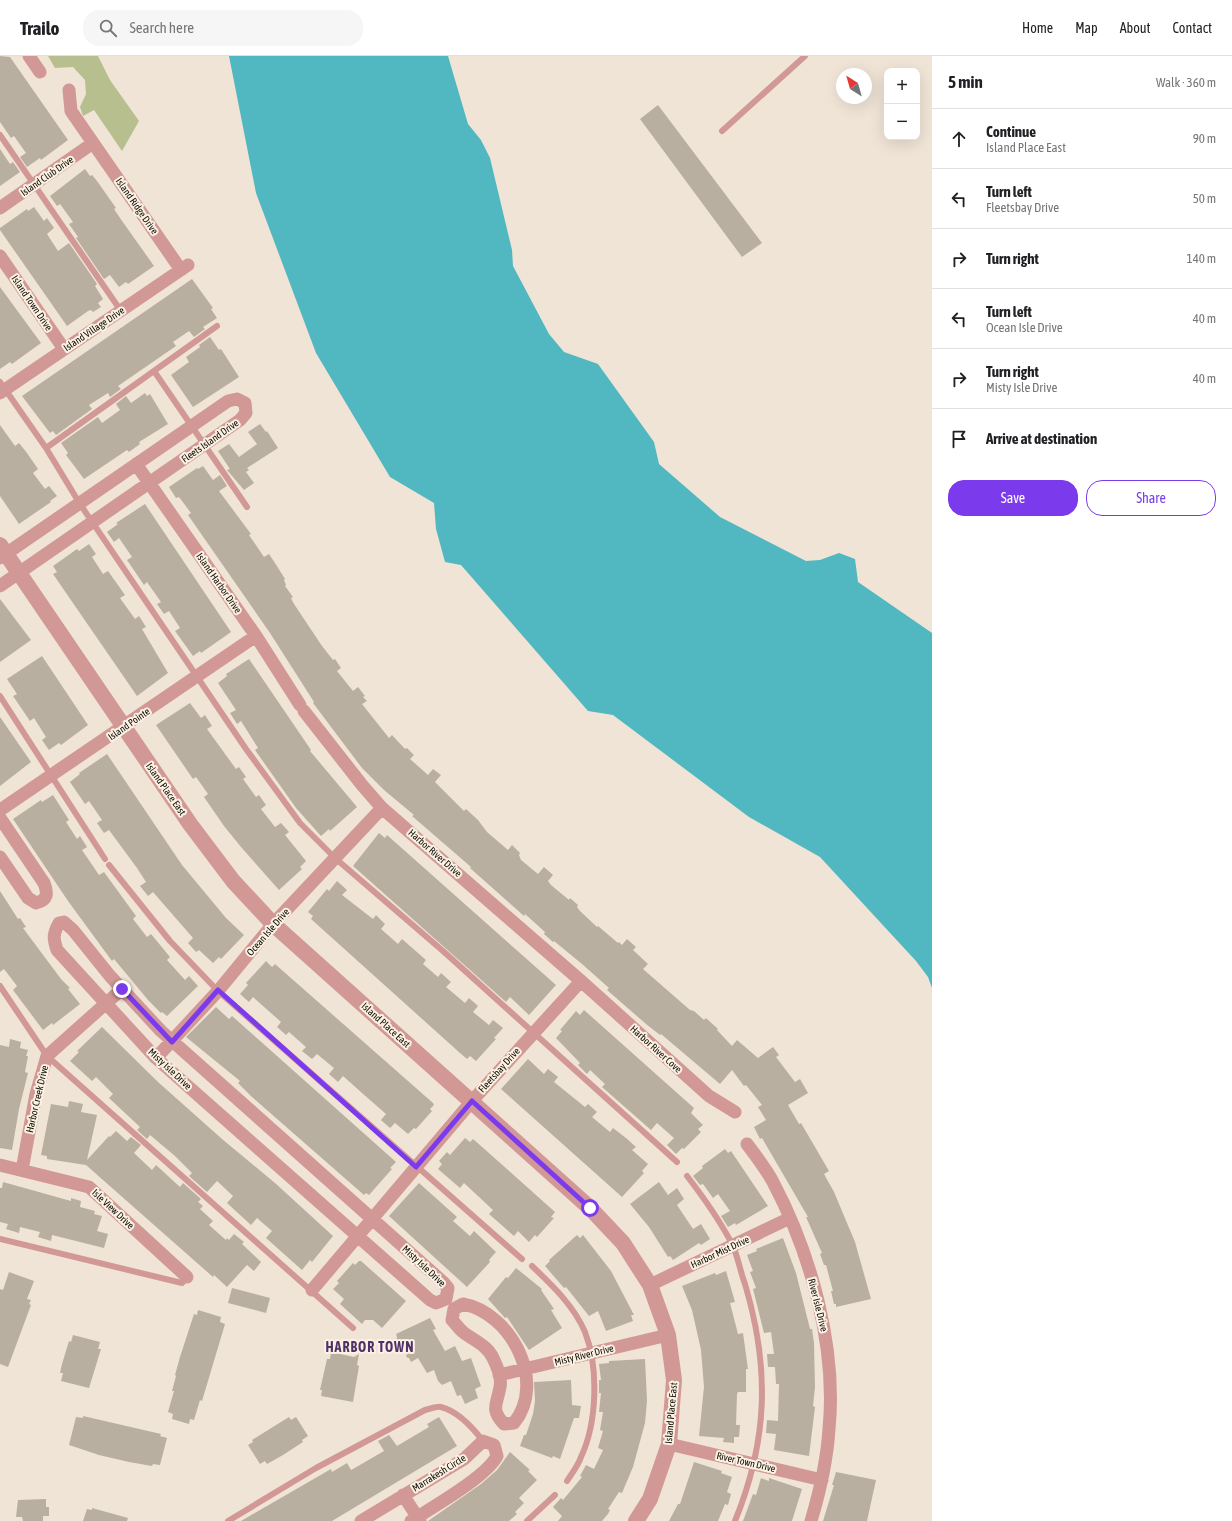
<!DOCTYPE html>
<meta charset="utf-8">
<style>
:root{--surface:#fff;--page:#f6f6f6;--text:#202124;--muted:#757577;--line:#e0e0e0;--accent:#7c3aed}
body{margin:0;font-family:"Asap Condensed",sans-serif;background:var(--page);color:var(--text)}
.controls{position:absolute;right:12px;top:12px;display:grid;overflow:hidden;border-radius:8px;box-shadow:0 4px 16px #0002}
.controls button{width:36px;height:36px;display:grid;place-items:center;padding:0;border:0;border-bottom:1px solid var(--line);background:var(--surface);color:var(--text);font:20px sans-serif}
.compass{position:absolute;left:836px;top:12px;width:36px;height:36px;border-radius:50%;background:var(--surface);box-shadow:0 4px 16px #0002;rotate:323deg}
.stop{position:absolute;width:12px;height:12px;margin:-9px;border:3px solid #7c3aed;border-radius:50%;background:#fff}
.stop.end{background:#7c3aed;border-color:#fff;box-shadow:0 1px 4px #0008}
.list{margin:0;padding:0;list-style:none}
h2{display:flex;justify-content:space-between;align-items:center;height:52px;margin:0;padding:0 16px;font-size:17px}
h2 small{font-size:13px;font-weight:400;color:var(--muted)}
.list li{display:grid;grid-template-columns:26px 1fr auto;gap:12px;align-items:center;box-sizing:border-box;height:60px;padding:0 16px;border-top:1px solid var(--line)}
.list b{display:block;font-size:15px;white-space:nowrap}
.list p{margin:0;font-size:13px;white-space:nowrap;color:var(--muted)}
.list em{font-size:13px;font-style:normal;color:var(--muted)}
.actions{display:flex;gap:8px;padding:12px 16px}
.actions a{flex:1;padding:9px 0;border:1px solid var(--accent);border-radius:16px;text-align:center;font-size:14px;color:var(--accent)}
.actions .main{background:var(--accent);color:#fff}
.icon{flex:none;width:22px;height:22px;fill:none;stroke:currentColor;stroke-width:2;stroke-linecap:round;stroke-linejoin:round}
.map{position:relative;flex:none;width:932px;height:1465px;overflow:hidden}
header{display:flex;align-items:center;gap:24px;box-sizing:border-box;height:56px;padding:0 20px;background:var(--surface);border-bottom:1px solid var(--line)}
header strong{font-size:19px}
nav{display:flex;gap:22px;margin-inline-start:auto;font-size:14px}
.search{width:280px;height:36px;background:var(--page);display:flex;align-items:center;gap:10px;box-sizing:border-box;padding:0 14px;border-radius:16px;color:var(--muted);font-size:15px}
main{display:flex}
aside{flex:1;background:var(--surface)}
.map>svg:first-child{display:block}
.green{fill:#b7bf8f}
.water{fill:#51b7c0}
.building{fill:#b9afa1}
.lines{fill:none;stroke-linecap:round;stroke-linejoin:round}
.service{stroke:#d29895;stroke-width:6}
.minor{stroke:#d29895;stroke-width:13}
.tertiary{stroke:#d29895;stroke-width:16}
.route{stroke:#7c3aed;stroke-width:5}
.labels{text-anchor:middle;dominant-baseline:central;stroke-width:4;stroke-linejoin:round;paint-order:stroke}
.street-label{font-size:10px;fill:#0e0b07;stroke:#fcf2e3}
.district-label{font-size:14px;font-weight:bold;letter-spacing:1px;fill:#51316a;stroke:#fcf2e3}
</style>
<header>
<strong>Trailo</strong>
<div class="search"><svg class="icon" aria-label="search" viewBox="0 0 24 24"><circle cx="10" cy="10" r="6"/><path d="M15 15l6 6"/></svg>Search here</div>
<nav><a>Home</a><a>Map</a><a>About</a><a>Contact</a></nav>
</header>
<main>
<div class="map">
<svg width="932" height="1465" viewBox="0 0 932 1465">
<rect width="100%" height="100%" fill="#efe4d6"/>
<path class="green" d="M48 0H98L110 24 139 65 122 95 94 54 83 60 80 51 86 38 85 24 73 11 55 12Z"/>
<path class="water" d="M229 0H448L468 68 481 84 490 102 512 194 513 210 549 278 564 296 598 308 654 386 659 408 720 461 806 505 820 504 839 497 855 503 858 526 932 577V932L928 921 916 905 820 801 749 761 613 659 588 655 461 509 445 506 436 473 434 447 390 421 316 297 256 137Z"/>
<path class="building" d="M0 0 10 1 68 84 41 104 40 102 27 111 20 101 26 97 14 80 11 82 0 66Z
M658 49 762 187 742 201 640 63Z
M0 93 10 108 13 106 20 116 0 130Z
M85 113 90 120 92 119 97 125 116 152 114 153 120 162 154 210 128 228 126 226 119 231 110 219 104 223 76 182 78 181 69 168 73 166 60 148 57 150 50 140Z
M34 151 44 165 47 162 54 172 47 178 58 195 69 187 97 228 95 230 103 243 98 247 101 251 93 256 91 254 88 255 67 270 0 174V172L27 153 28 155Z
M192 223 213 252 211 253 217 262 203 271 205 273 194 281 189 275 173 286 176 290 118 330 121 333 110 341 108 337 89 349 92 353 56 379 53 375 50 377 22 340Z
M0 231 41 287 12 308 10 306 0 313Z
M210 281 219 294 221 293 239 321 193 351 171 319 189 306 186 301 200 291 199 289Z
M145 337 147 340 150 338 168 368 139 386 140 388 129 396 127 394 84 423 66 399 68 397 61 387 98 361 102 367 120 354 116 348 126 340 131 347Z
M260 368 266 376 267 375 278 392 247 412 249 414 246 416 254 427 244 434 227 414 230 413 218 395 229 388 239 401 257 388 248 376Z
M0 369 15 390 19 387 27 397 38 413 33 417 45 433 49 430 57 440 50 445 51 446 19 468 0 440Z
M203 410 213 424 220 419 227 430 219 435 251 478 249 479 264 501 269 498 275 507 285 523 284 524 286 529 285 530 293 541 291 542 294 548 322 590 333 604 335 603 341 612 337 615 353 635 358 631 365 640 363 641 367 645 362 648 389 682 392 679 405 693 407 692 414 699 410 703 428 719 433 713 441 719 435 726 464 755 466 753 478 764 487 776 508 794 512 789 520 797 519 799 521 804 538 818 544 811 553 819 548 825 551 829 569 844 570 842 578 849 577 851 580 855 597 871 598 870 618 887 619 886 622 889 627 883 636 891 633 894 648 908 643 913 690 954 694 955 704 964 706 962 718 973 717 974 732 990 737 984 758 1002 773 991 779 999 776 1001 795 1026 800 1023 808 1037 788 1049 799 1068 801 1067 829 1115 824 1118 834 1136 855 1186 871 1243 836 1251V1248H834L831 1235H833L826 1209H824L820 1198 822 1197 806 1161H808L762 1082 760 1083 754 1071 766 1064 758 1051 762 1049 746 1029 744 1030 732 1014 720 1028 661 978 660 979 646 968 607 934 609 932 582 908 554 885 553 886 544 878 545 876 525 858 524 860 470 812 471 811 412 760 414 759 384 734 362 712 313 647 314 646 270 577 188 459 191 457 179 441 176 442 169 431 197 412 198 413Z
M145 448 231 576 201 597 200 595 193 600 175 575 180 572 169 555 164 558 157 548 161 546 147 526 144 529 127 504 132 501 119 482 114 486 107 476 118 468 116 467Z
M89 488 96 498 92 501 103 518 108 515 125 539 120 542 135 563 139 560 146 571 142 573 168 617 137 640 53 518 57 516 53 510 77 493 79 495Z
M0 543 31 584 0 606Z
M42 600 88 669 61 689 59 687 49 694 42 684 46 681 34 662 30 665 13 640 17 638 7 623Z
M249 603 311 694 310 695 357 751 330 775 329 773 321 780 296 752 267 711 255 694 258 692 241 665 237 668 230 657 236 654 218 627 227 620 226 618Z
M190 647 201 662 205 659 212 670 207 673 236 713 239 711 246 721 243 723 256 741 259 739 266 749 261 753 275 771 281 767 289 776 285 779 306 805 300 811 302 813 279 834 241 791 224 770 204 741 208 738 196 721 193 723 156 669Z
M0 661 31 706 0 730Z
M107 698 182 809 226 862 244 879 221 903 219 901 213 907 199 894 196 896 188 887 193 882 153 836 148 840 140 830 146 826 137 812 109 774 104 777 97 767 102 764 89 745 85 748 70 726 80 718 79 717Z
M53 739 69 764 66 766 77 783 80 780 87 791 82 794 99 819 104 816 136 860 133 863 147 881 151 878 170 901 167 904 185 924 189 920 198 930 167 960 162 956 161 957 148 944 114 903 112 905 68 845 13 763 41 744 42 746Z
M379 777 385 782 387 779 556 929 529 959 510 941 506 946 353 810Z
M337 825 347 834 342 839 373 863 376 859 385 868 381 873 398 888 402 883 426 904 423 908 438 921 441 917 451 926 446 931 465 947 469 942 478 950 473 956 489 969 493 964 503 972 494 982 496 983 476 1005 470 1000 467 1003 460 997 311 863 313 860 308 856 327 833 329 835Z
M0 835 18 863 20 862 26 871 23 872 61 923 70 932 68 933 80 948 53 969 52 967 43 974 13 934 17 930 4 913 0 916Z
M266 905 272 911 275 908 433 1047 434 1049 430 1053 432 1055 416 1073 414 1072 408 1078 395 1067 390 1072 381 1064 386 1058 362 1037 343 1020 338 1026 329 1018 334 1012 317 998 312 1003 302 995 306 991 289 976 286 979 277 971 281 966 253 941 249 946 240 938 248 929 246 927Z
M216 951 229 963 232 960 396 1106 390 1112 392 1113 369 1139 366 1137 364 1139 251 1040 238 1027 240 1025 186 981Z
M584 954 694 1052 691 1057 703 1069 698 1073 701 1076 684 1093 682 1092 676 1098 667 1089 674 1082 657 1067 651 1074 602 1031 605 1028 590 1014 587 1018 578 1009 580 1007 556 982 562 975 560 974 576 955 580 959Z
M102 971 158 1026 222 1083 275 1127 333 1180 312 1206 310 1204 302 1214 266 1182 272 1175 257 1162 251 1169 227 1147 233 1140 217 1125 207 1136 189 1120 192 1117 175 1100 150 1079 147 1083 137 1074 140 1071 109 1042 113 1038 96 1021 92 1025 70 1005 79 996 77 995Z
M10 983 21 986 20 992 28 994 26 1000H28L25 1016 28 1017 19 1053 12 1094 0 1092V989L9 991Z
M528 1003 544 1018 548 1013 558 1021 554 1026 585 1051 588 1048 597 1056 592 1061 610 1076 613 1072 626 1082 636 1091 632 1094 648 1108 642 1115 644 1117 622 1141 501 1033Z
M69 1045 83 1048 81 1056 97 1059 87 1104 109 1080 110 1081 116 1075 127 1085 131 1081 141 1089 134 1097 152 1114 156 1109 180 1131 183 1127 201 1143 198 1146 203 1150 200 1153 213 1165 209 1169 226 1184 227 1182 229 1184 234 1178 244 1186 242 1188 261 1206 254 1215 247 1209 227 1231 214 1219 213 1221 86 1109 47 1103V1100L41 1099 51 1048 68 1051Z
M465 1082 470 1086 473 1083 481 1090 555 1156 551 1161 554 1162 537 1181 535 1179 529 1186 518 1175 514 1180 489 1158 493 1154 464 1127 460 1132 438 1113 442 1108 439 1105 447 1096 450 1099Z
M725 1093 728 1097 731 1095 768 1150 736 1169 735 1167 728 1171 721 1160 730 1155 718 1138 713 1142 703 1128 700 1129 693 1120 703 1112 702 1110Z
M3 1126 71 1145V1142L81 1145 80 1151 95 1155 94 1158 102 1160 97 1175 108 1178 104 1192 52 1179 51 1185 38 1181 40 1176 20 1171 19 1177 6 1173 8 1168 0 1166V1132H2Z
M659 1126 668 1139 677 1132 684 1143 677 1149 693 1173 701 1168 710 1183 701 1189 699 1187 673 1204 670 1200 668 1201 649 1171 630 1148Z
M419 1127 457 1161 453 1165 470 1180 474 1175 496 1196 489 1204 490 1206 467 1231 389 1160Z
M577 1179 580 1182 583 1179 611 1215 634 1259H631L633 1265 606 1275 598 1255 589 1260 566 1231 564 1232 545 1210 550 1205 549 1204Z
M783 1182 796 1217 810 1273H812L814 1287 815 1331 813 1350 815 1351 809 1400 774 1394 776 1378 766 1377 767 1364 778 1365 779 1328H776L775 1311H768L767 1298H774L771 1276 764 1277 753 1233 756 1232 750 1216 753 1215 747 1199 757 1195 756 1193Z
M359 1205H361L406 1245 382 1272 373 1264H365L362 1268 340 1248 344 1243 333 1233 339 1227 337 1225 353 1207 355 1209Z
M516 1212 542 1233 541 1234 554 1253 551 1254 562 1272 529 1294 507 1261 505 1262 488 1243 506 1221 508 1222Z
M726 1215 735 1246 730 1247 738 1278 743 1277 748 1313H746V1336H738L737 1338 736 1369H740L739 1381H734V1387L723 1386 724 1382 699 1380 704 1331 701 1294 692 1254 682 1230 715 1217 716 1219Z
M9 1216 34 1225 27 1243 31 1244 29 1248 31 1249 8 1311 0 1308V1233L3 1234Z
M232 1232 270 1242 266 1257 228 1247Z
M198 1254 221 1261 220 1266 225 1268 202 1345 200 1344 194 1364 190 1363 189 1368 172 1363 173 1358 168 1356 174 1335H172L176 1320 175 1319 180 1301 194 1258 197 1259Z
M430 1262 436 1273 433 1274 445 1295 455 1290 462 1305 471 1302 481 1330 475 1333 478 1342 465 1348 461 1339 457 1340 451 1325 442 1329 438 1325 434 1314 427 1317 418 1302 411 1306 409 1302 406 1301 407 1298 401 1287 396 1286 397 1281 396 1278Z
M73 1279 100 1286 98 1293H101L89 1332 61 1325 63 1317H60L62 1308 69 1285 71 1286Z
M331 1296 354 1301 359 1298 357 1309 359 1310 353 1346 321 1340 322 1334H320L327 1303H330Z
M645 1303 647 1345 645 1367 633 1411 622 1437 619 1436 608 1453 610 1454 608 1458 602 1465H558L562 1460 553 1451 561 1442 563 1444 582 1421 580 1420 586 1409 594 1413 603 1394 598 1392 603 1375 600 1374 603 1356H599L601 1337H599V1324H601L599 1308 609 1307V1305Z
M571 1324 572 1349 581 1350 579 1362H574L560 1403 553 1400 552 1402 520 1390 524 1379H526L533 1358 535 1345 534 1326Z
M83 1360 161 1378 160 1380 167 1382 160 1409 153 1408 152 1410 129 1406 99 1399 69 1389 76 1361 83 1362Z
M289 1361 291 1364 296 1361 308 1380 302 1384 303 1386 283 1399 267 1408 265 1405 260 1408 248 1389 253 1386 252 1384Z
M439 1361 457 1390 332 1465H241L331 1413 332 1416 347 1407 351 1414 353 1413 384 1395 378 1385 389 1379 397 1390 429 1371 427 1368Z
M510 1396 530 1414 528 1415 537 1424 519 1442 524 1447 515 1456 517 1458 509 1465H428L481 1428 497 1414Z
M694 1406 722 1415 721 1417 732 1421 727 1436 731 1438 728 1449 725 1448 718 1465H669L678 1448H680Z
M836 1416 876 1424 867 1465H823L834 1429H832Z
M761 1422 769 1425V1422L802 1433 792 1465H743L753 1438 756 1439Z
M46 1443V1451H49V1460H43V1465H23L22 1461H16L18 1444Z
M92 1452 128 1462 127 1465H83L87 1453 92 1454Z"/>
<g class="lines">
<path class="service" d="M722 75 805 0
M0 79 121 255
M154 315 247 451
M0 326 46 392 80 448 246 693 300 767 335 802 443 895 677 1106
M46 392 217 270
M0 640 105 803
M109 809 170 885 218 935 522 1203
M0 930 47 1000 353 1272
M687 1120C704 1142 719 1163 732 1188 738 1200 740 1215 745 1228 770 1312 768 1384 735 1465
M0 1183 182 1227 187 1221
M532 1210C552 1229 574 1250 585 1276 599 1312 597 1367 581 1401 578 1410 572 1417 567 1425
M228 1465 316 1412 425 1354C430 1353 437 1350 441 1351 457 1355 473 1372 483 1385
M527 1465 555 1439"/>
<path class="minor" d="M29 0 40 16
M69 34 71 55 181 214
M0 152 93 87
M0 200 64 293
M0 337 188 209
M136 408 256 580 300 649
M0 502 228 345 237 343 245 347 246 357 240 364 0 530
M304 655 362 729 382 752 581 925 709 1040 735 1056
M0 754 256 580
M0 762 44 827C48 837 48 844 36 847L28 842 0 801
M64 866 73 874 110 920 161 975 443 1226 448 1232 446 1243 436 1247 430 1244 156 1002 57 894C53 882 53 878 59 867Z
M156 1002 218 935 273 868 382 752
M747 1088C756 1100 766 1113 773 1126 811 1198 837 1291 829 1373 827 1405 820 1435 811 1465
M0 1109 89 1131 187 1221
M22 1114 36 1038 47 1000 122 933
M650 1229 790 1162
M312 1234 472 1045 581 925
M463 1248C511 1257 547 1326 514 1367L504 1368C490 1353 497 1349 500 1331 502 1322 497 1310 493 1302 487 1289 473 1284 463 1276 459 1273 456 1268 452 1264L454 1253Z
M499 1319 668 1279
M669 1388 822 1424
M403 1439 420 1465
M361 1465 464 1403 483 1385 494 1389 497 1400C486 1421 433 1451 411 1465"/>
<path class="tertiary" d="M0 489 190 768 233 825 273 868 590 1152 623 1187 650 1229 668 1279 674 1324 669 1388 650 1443 636 1465"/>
</g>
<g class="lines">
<path class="route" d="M122 933 172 986 218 934 416 1111 472 1045 590 1152"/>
</g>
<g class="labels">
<g class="street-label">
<text transform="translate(47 120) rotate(-35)">Island Club Drive</text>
<text transform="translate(137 150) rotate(55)">Island Ridge Drive</text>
<text transform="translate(32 247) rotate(56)">Island Town Drive</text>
<text transform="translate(94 273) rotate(-34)">Island Village Drive</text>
<text transform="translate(210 385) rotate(-35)">Fleets Island Drive</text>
<text transform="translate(219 527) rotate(55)">Island Harbor Drive</text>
<text transform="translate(129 668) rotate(-35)">Island Pointe</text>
<text transform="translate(166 733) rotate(55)">Island Place East</text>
<text transform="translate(435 797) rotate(41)">Harbor River Drive</text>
<text transform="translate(268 876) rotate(-49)">Ocean Isle Drive</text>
<text transform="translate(386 969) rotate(42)">Island Place East</text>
<text transform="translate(656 993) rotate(42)">Harbor River Cove</text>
<text transform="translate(170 1013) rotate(43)">Misty Isle Drive</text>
<text transform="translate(499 1014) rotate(-48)">Fleetsbay Drive</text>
<text transform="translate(37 1043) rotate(-77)">Harbor Creek Drive</text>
<text transform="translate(113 1153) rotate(43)">Isle View Drive</text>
<text transform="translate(720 1196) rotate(-25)">Harbor Mist Drive</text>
<text transform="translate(424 1210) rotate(43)">Misty Isle Drive</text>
<text transform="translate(818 1249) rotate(76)">River Isle Drive</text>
<text transform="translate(584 1299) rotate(-14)">Misty River Drive</text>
<text transform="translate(671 1357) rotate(-85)">Island Place East</text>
<text transform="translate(746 1406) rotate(13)">River Town Drive</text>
<text transform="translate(439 1417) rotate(-32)">Marrakesh Circle</text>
</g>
<g class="district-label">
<text x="370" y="1291">HARBOR TOWN</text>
</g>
</g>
</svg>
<div class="controls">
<button>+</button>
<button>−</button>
</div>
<svg class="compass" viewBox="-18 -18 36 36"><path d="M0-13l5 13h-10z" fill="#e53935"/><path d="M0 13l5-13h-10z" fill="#757577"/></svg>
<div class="stop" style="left:590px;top:1152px"></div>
<div class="stop end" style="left:122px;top:933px"></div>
</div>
<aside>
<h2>5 min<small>Walk · 360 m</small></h2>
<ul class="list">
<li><svg class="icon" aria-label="ahead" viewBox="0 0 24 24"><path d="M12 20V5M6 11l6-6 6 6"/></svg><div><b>Continue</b><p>Island Place East</p></div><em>90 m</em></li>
<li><svg class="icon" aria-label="left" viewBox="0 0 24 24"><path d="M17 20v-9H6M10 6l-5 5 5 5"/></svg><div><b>Turn left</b><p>Fleetsbay Drive</p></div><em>50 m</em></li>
<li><svg class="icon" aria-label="right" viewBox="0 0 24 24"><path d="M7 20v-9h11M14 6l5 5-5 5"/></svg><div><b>Turn right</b></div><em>140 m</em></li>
<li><svg class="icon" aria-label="left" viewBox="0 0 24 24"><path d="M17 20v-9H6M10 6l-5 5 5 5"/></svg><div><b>Turn left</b><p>Ocean Isle Drive</p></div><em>40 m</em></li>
<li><svg class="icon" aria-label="right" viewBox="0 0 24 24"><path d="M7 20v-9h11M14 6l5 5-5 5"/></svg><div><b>Turn right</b><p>Misty Isle Drive</p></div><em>40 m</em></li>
<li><svg class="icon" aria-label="arrive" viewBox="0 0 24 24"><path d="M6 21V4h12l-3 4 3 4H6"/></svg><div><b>Arrive at destination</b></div></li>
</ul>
<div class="actions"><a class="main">Save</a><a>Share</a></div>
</aside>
</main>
